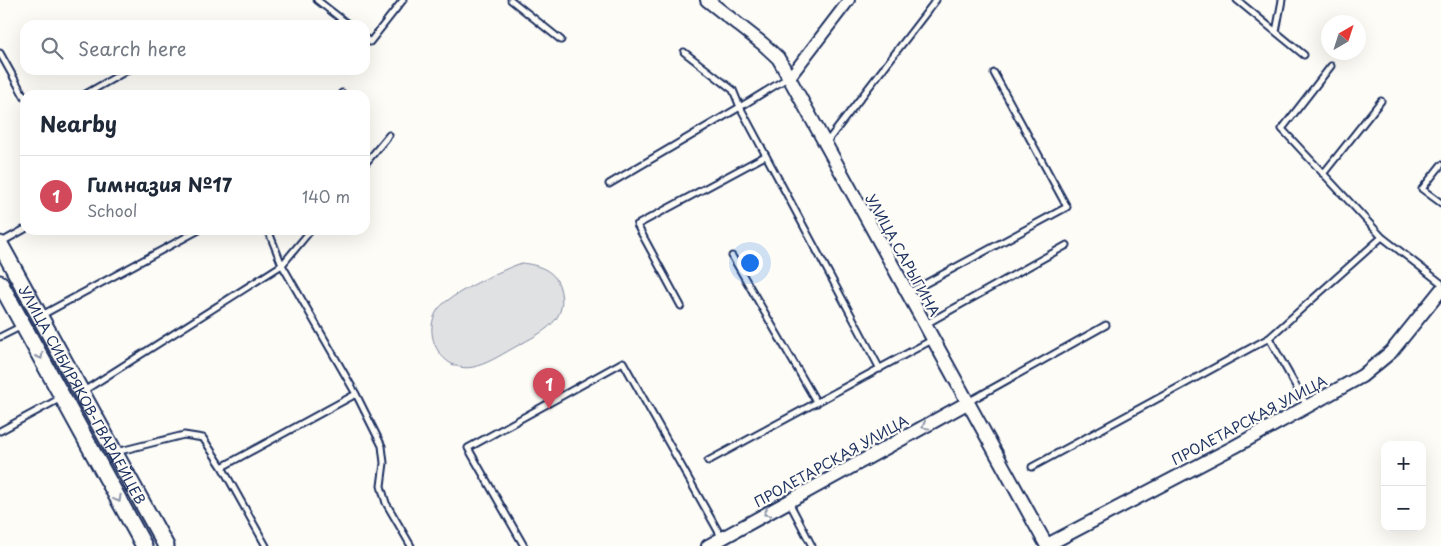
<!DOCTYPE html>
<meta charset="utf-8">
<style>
:root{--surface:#fff;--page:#f6f6f7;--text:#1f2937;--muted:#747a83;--line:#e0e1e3;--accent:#d1495b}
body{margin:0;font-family:"Playpen Sans",sans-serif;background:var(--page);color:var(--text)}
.controls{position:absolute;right:15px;bottom:15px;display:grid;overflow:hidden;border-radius:10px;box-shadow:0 5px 20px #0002}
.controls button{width:45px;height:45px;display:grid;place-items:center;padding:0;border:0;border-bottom:1px solid var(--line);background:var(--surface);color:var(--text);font:25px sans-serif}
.compass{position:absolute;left:1321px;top:15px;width:45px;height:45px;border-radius:50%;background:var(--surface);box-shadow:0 5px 20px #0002;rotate:39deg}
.you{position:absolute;left:749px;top:262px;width:18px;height:18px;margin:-12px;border:4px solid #fff;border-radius:50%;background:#1a73e8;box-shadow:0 0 0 8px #1a73e833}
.badge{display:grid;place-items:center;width:32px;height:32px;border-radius:50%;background:var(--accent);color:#fff;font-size:16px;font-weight:700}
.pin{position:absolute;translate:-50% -41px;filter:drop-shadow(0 1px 2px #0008)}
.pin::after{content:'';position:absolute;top:26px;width:18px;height:15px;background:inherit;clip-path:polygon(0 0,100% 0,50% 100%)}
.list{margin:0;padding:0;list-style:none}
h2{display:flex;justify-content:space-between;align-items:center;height:65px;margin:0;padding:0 20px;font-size:21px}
h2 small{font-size:16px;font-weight:400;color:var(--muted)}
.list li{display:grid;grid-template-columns:32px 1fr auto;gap:15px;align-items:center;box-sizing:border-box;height:80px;padding:0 20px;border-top:1px solid var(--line)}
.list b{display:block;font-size:19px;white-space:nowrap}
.list p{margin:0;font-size:16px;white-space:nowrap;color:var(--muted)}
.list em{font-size:16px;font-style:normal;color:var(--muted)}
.icon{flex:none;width:28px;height:28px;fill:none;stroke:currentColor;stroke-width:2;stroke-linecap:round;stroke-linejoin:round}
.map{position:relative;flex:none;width:1441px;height:546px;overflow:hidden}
.search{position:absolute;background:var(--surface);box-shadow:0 5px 20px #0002;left:20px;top:20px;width:350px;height:55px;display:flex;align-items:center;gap:12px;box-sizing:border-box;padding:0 18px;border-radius:15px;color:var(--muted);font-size:19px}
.panel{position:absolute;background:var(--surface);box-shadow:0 5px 20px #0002;left:20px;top:90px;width:350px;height:145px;border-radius:15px}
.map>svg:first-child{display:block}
.green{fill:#e0e1e3;stroke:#7e88a0}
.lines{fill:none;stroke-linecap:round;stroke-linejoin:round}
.service-casing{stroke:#1b2f5e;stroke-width:9}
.minor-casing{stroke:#1b2f5e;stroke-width:14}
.tertiary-casing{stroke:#1b2f5e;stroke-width:16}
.secondary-casing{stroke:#1b2f5e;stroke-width:19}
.service{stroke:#fdfcf7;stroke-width:5}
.minor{stroke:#fdfcf7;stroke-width:10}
.tertiary{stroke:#fdfcf7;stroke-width:12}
.secondary{stroke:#fdfcf7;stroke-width:15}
.oneway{stroke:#8c96aa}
.labels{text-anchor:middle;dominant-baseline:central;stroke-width:4.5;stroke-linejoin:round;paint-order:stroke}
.street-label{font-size:14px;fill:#1b2f5e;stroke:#fdfcf7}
</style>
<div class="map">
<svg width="1441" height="546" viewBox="0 0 1441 546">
<rect width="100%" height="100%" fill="#fdfcf7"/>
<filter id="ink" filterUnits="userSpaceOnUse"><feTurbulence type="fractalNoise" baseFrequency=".02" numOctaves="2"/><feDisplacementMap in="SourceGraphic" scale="10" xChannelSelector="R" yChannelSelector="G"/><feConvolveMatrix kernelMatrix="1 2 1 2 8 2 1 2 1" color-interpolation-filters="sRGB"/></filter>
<g filter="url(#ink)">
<path class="green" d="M522 263C537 265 553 269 559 285 571 320 543 332 517 346 504 353 491 362 477 366 444 377 419 334 439 308 449 295 505 268 522 263Z"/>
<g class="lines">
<g class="service-casing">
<path id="service" d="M317 0 349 25
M511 0 561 40
M1237 0 1304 55
M1276 32 1282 0
M365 38 370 42 403 0
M0 53 25 98
M1331 66 1282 129 1382 237
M789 77 740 107 880 369
M84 95 128 70
M340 95 342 93
M826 143 936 0
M365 164 389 135
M1441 165 1422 189 1441 203
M1323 174 1381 101
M609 184 740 107 733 90 684 52
M268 230 282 265 356 394 382 446 384 463 381 486 386 503 411 546
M0 243 25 229
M732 256 817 403
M908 293 1067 207 994 73
M681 306 637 225 765 156
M42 315 199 230
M926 324 1067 245
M0 337 22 326
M1269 338 1307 406
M82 392 282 265 311 230
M968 402 1106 325
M0 431 61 398
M116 452 184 435 203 438 222 467 266 546
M708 461 932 340
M222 467 356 394
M1032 467 1269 338 1382 237 1441 283
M789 502 812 546
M524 546 468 448 623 362 722 538"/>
</g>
<g class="minor-casing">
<path id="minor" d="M790 77 849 0"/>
</g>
<g class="tertiary-casing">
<path id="tertiary" d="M707 0 763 44 778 58 781 63 1047 546
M1047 545 1234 447 1362 376 1391 352 1441 290
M708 546 967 403"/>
</g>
<g class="secondary-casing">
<g id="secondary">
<path id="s1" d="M0 244 166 546"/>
<path d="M0 283 144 546"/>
</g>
</g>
<use href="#service" class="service"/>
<use href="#minor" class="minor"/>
<use href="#tertiary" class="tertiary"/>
<use href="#secondary" class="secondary"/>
</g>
<defs><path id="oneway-chevron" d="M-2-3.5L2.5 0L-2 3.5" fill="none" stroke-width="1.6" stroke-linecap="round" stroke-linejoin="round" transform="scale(1.25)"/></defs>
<g class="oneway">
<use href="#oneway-chevron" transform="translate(40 356) rotate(61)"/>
<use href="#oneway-chevron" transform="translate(925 426) rotate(151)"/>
<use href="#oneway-chevron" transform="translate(118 499) rotate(61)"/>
<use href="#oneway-chevron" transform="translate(767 513) rotate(151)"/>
</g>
</g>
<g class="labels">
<g class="street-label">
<text transform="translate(903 255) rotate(61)">УЛИЦА САРЫГИНА</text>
<text stroke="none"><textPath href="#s1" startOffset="172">УЛИЦА СИБИРЯКОВ-ГВАРДЕЙЦЕВ</textPath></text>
<text transform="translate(1249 420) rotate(-28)">ПРОЛЕТАРСКАЯ УЛИЦА</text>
<text transform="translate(831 461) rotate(-29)">ПРОЛЕТАРСКАЯ УЛИЦА</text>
</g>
</g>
</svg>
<div class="controls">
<button>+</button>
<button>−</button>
</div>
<svg class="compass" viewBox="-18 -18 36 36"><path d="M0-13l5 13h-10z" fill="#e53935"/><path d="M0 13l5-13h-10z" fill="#747a83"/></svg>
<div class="you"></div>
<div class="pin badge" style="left:549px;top:409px">1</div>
<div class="search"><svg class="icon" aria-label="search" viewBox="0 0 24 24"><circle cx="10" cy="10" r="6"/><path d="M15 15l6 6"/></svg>Search here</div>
<section class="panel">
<h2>Nearby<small></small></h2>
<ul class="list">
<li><span class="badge">1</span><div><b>Гимназия №17</b><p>School</p></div><em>140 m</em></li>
</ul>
</section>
</div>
